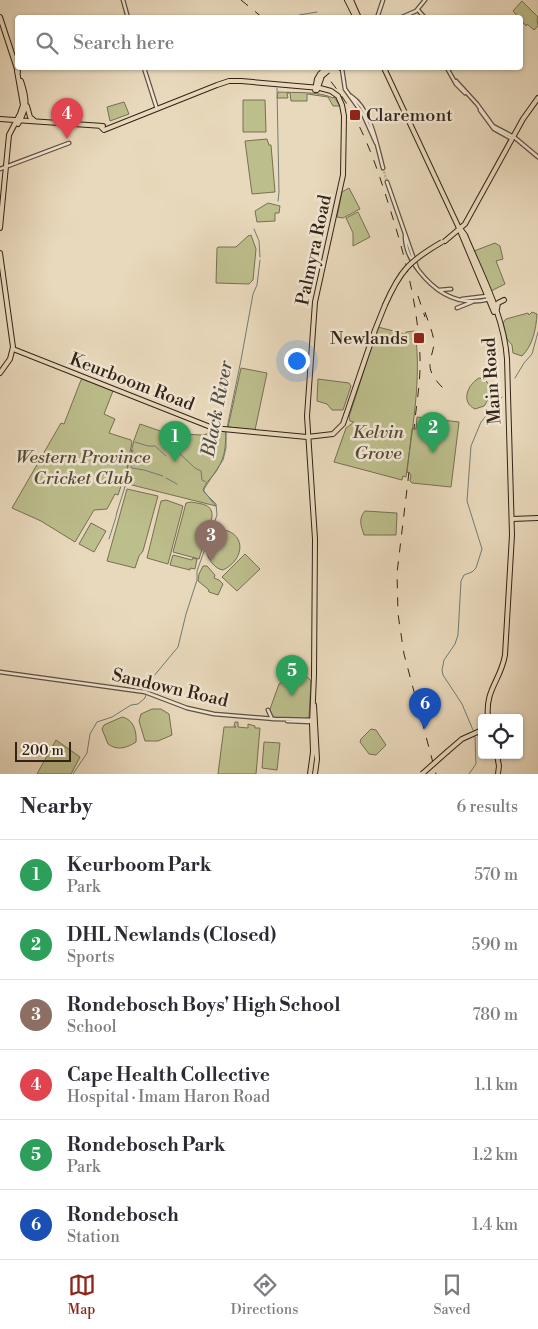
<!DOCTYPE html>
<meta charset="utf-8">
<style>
:root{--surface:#fff;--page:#f7f7f7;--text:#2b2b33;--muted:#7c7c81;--line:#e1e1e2;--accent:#8f2418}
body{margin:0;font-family:"Libre Bodoni",serif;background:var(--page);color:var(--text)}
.controls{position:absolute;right:15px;bottom:15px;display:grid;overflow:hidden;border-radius:5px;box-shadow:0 1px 4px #0004}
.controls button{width:45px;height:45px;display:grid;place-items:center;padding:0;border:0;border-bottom:1px solid var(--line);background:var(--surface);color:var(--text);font:25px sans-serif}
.scale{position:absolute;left:15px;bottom:12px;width:56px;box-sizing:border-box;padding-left:5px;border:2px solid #312318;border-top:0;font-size:14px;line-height:18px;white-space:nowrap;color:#312318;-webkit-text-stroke:4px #f1e6d3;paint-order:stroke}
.you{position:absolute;left:296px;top:360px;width:18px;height:18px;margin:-12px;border:4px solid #fff;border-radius:50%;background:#1a73e8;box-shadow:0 0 0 8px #1a73e833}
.badge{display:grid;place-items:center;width:32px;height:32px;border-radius:50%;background:var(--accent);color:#fff;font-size:16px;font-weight:700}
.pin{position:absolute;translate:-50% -41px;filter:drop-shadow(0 1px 2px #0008)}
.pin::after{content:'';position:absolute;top:26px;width:18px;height:15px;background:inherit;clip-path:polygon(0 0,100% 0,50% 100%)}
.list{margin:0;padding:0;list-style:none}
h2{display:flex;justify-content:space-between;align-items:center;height:65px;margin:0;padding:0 20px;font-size:21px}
h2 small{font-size:16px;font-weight:400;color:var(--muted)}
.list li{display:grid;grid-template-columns:32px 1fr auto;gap:15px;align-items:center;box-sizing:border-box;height:70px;padding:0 20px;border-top:1px solid var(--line)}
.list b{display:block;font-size:19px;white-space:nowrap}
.list p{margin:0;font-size:16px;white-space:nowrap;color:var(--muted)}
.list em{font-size:16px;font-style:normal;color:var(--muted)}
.icon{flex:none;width:28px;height:28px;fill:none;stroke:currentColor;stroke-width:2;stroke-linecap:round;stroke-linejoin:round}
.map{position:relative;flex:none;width:538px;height:774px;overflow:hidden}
.search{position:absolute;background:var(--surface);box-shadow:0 1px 4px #0004;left:15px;right:15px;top:15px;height:55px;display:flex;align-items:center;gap:12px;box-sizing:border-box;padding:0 18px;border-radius:5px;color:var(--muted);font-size:19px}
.sheet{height:485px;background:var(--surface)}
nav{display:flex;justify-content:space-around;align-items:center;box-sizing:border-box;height:70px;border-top:1px solid var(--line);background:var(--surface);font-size:14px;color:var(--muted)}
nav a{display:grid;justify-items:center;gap:2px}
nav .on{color:var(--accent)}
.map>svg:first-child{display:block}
.green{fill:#bcbe8c;stroke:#767052}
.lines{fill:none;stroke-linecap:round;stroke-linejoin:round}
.stream{stroke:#6f7d76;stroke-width:1}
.minor-tunnel{stroke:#c4b59b;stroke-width:2.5;stroke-dasharray:2.5 1;stroke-linecap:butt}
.minor-casing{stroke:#5f5041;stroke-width:5}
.major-casing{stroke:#312318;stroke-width:6}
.minor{stroke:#f1e6d3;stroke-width:2.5}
.major{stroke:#e9d9bc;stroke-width:4}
.rail{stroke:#312318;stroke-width:1;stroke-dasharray:9 9;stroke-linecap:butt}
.major-bridge-casing{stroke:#312318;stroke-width:6;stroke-linecap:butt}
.major-bridge{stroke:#e9d9bc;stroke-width:4}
.poi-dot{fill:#8f2418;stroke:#f1e6d3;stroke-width:2}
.labels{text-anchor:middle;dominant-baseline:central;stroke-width:5;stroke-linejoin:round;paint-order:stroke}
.poi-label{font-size:18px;fill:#312318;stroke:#f1e6d3;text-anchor:start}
.street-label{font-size:18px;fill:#312318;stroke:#f1e6d3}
.park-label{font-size:18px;font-style:italic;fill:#544a35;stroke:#f1e6d3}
.water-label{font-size:19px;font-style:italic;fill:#505047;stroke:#f1e6d3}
</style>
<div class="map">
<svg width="538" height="774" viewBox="0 0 538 774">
<rect width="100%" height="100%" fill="#e9d9bc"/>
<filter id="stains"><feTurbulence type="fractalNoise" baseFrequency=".004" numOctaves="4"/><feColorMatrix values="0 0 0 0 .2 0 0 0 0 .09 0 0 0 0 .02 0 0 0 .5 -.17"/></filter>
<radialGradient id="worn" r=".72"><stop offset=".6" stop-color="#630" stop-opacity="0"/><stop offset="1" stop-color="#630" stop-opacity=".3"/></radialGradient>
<path class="green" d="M522 1 538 17 537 19 538 26 534 30 527 24 526 26 513 11Z
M278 92C294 93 319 91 333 98L334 97 340 106H333L328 97 307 94V101H291L290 93H287L288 98H277Z
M243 100H265L266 132H243Z
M124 102 129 114 110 121 107 107Z
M267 139 269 145H271L275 192 252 194 245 141Z
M349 188 360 209 343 218 337 217 342 192Z
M268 203 280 206 279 213H275V221L257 222 255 211Z
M358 212 370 237 353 246V233L346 218Z
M251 235 256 249 253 280 249 284 216 283 217 248 218 247H236L248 236Z
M495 243 500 246 503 259 496 261 505 284 491 291 474 251Z
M532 312 537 314C536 329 533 345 522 356L513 353 512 345 507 339 503 323 506 319 528 313 529 315Z
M378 327 405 334 406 332 415 331C422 379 412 429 406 477L403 476 402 480 334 462 346 428 354 422 350 421 349 417Z
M241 368 267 373 255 430 228 427Z
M479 378C494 380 491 397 484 406L475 409C460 402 468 384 479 378Z
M83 379 113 391 104 414 115 419 109 433 131 440 132 442 127 468 118 495 115 494 107 509 94 510 75 542 41 521 12 508 61 423 64 424 81 380Z
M318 379 349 383 351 386 343 410H332L327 404 317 401Z
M417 417 459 422 451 487 412 483 410 481 411 475 407 472 412 429H416Z
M140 424 166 433 201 435 207 434 209 429 226 432C225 449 226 454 217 470 213 477 206 481 203 490L216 506 124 483 134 440Z
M127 489 158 496 143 551 139 556 135 568 107 561Z
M166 500 183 506 168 564 147 558 161 501Z
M191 502C202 504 213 504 212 517L199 559 173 552 186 503Z
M365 511 397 513 396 535H364C361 526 358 519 365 511Z
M91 523 106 531 94 552 79 544Z
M217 529C247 530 246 559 223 570 215 569 209 560 207 554L214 532Z
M245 554 260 569 237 591 222 577Z
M173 555 192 560 193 558 197 559 195 569 190 568V570L170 565Z
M203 566H207L215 575 214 578 219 580 223 584 218 595 209 592 208 589 198 581 199 574Z
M301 670 311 681 309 717C300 722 283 718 272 717L269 712 279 684Z
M152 709H161L169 714 172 735 158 741H145L139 721 141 714Z
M122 717C133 719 137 731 136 742 127 748 117 751 108 744L102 729 104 725Z
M235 722H238V727L248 728V724L255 726V728H260L256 774H218L224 727H236L234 726Z
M371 729 376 730 386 745 376 755 369 754 360 742 361 739Z
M56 740 80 757 71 774H37Z
M264 742 280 743 277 770 262 768Z"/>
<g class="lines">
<path class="stream" d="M300 18 299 15 317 12
M277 88 279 192 278 201
M254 229 259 241 260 257
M515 378 524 363 532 354 538 332
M227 428 241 360 253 294 257 285 260 260
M135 442 148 446H155L166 456
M133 450 130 463 132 468 144 470 163 476
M173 457 178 452 195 468 201 471 202 480 206 482
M166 478 177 484
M117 512 129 474
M116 516 117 512
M109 539 116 517
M147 689 153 677 178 647 186 614 197 580V571L217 515 216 504 204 492V489L223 460 226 448V432
M473 730 462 704 443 675 442 670 444 660 455 644 458 635 461 581 464 575 472 572 476 568 482 549 467 501 471 446 481 422 502 397
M73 774 87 753 90 734 97 722 112 717 131 705 138 704 145 698 146 694
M469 774 476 764 475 737"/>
<path class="minor-tunnel" d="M383 168 387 182"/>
<g class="minor-casing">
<path id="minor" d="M123 0 128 18
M418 10 425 18
M377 18 383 0
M400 18 416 11 425 0
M144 68 157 109
M447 68 456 84 465 93
M342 69 345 89 363 114 376 143
M456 81 477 104 493 126 514 137 538 157
M351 96C371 109 377 146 383 168
M480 110 494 129 512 139
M0 169 69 143
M387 182 417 268
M405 235C405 249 411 261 419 271 437 294 460 307 490 299
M439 290 451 289
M462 299 487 296
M457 308 472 302
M0 672 145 692 187 708 214 714 275 719 314 720
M268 710 272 719
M287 721 311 722"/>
</g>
<g class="major-casing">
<path id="major" d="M347 0 356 18
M351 0 359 18
M0 17 18 72
M341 68H342
M384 68 458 226 494 312
M315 90 317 79 320 74
M317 90 322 76
M27 106 30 117 35 121
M0 119 103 126
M18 124C28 107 27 99 21 81
M101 127 104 130 217 85 229 81H241L320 88 331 91 338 96 342 105 344 116 343 175 315 302 307 416 315 539 314 675 312 724 313 752 310 774
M459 227 465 235C481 274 504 315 507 359L512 535 505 655C501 680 485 689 488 718
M0 228 9 135 20 114 23 105 17 71
M445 241 465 224 523 119 538 98
M0 253 13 347 10 359 0 373
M497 309 498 303 504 300
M13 349 213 428 307 437 333 434 343 424 375 330 385 305
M512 519 538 518
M314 705 317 759 315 774
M448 751 462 739 482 730
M497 755 499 766 498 774"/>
</g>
<use href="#minor" class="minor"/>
<use href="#major" class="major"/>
<path class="rail" d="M241 0 263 18
M319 68C359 110 374 158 391 212 406 260 418 307 420 357 421 381 416 406 414 429
M418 296 425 317
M425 312C428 322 433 332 434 342 434 348 432 352 431 358 427 371 435 380 444 389
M409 472 397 573 398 614 404 654 436 774"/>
<g class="major-bridge-casing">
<path id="major-bridge" d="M320 74 326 68
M322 76 328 71
M385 305C400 271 409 261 442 242
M422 774 448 751"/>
</g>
<use href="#major-bridge" class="major-bridge"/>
</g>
<g class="poi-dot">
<rect x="349" y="109" width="12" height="12" rx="2.5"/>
<rect x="413" y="332" width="12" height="12" rx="2.5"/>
</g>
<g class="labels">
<g class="poi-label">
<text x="366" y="115">Claremont</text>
<text x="408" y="338" text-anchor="end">Newlands</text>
</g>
<g class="street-label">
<text transform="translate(314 250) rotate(-78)">Palmyra Road</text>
<text transform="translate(492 381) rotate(-94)">Main Road</text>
<text transform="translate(132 382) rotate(21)">Keurboom Road</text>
<text transform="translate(170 688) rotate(13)">Sandown Road</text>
</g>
<g class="park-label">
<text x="378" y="432">Kelvin<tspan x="378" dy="21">Grove</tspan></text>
<text x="83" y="457">Western Province<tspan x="83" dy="21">Cricket Club</tspan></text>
</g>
<g class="water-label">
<text transform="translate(217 409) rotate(-79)">Black River</text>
</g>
</g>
<rect width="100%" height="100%" filter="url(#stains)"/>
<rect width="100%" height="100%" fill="url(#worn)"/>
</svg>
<div class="controls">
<button><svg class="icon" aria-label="locate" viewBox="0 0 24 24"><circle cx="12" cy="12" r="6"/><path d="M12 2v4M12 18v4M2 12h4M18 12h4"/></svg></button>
</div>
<div class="scale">200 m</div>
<div class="you"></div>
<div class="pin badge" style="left:175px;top:462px;background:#2e9e5b">1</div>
<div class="pin badge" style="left:433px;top:453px;background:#2e9e5b">2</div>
<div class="pin badge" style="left:211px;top:561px;background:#8d6e63">3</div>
<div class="pin badge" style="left:67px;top:139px;background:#e0444e">4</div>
<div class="pin badge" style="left:292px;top:696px;background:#2e9e5b">5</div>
<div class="pin badge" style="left:425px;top:729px;background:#1a4fb4">6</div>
<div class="search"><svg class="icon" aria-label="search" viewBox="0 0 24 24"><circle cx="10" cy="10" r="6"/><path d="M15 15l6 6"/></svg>Search here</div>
</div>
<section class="sheet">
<h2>Nearby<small>6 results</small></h2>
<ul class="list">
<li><span class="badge" style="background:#2e9e5b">1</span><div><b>Keurboom Park</b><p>Park</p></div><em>570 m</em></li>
<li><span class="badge" style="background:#2e9e5b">2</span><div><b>DHL Newlands (Closed)</b><p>Sports</p></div><em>590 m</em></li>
<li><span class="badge" style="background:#8d6e63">3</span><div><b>Rondebosch Boys' High School</b><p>School</p></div><em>780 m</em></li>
<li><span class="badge" style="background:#e0444e">4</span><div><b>Cape Health Collective</b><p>Hospital · Imam Haron Road</p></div><em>1.1 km</em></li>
<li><span class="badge" style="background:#2e9e5b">5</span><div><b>Rondebosch Park</b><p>Park</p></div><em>1.2 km</em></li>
<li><span class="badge" style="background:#1a4fb4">6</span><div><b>Rondebosch</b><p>Station</p></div><em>1.4 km</em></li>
</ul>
</section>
<nav>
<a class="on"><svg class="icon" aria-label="map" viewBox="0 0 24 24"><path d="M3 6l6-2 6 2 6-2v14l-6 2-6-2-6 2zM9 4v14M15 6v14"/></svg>Map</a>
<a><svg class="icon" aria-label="directions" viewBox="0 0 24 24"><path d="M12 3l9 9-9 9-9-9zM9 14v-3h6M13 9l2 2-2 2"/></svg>Directions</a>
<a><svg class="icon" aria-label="saved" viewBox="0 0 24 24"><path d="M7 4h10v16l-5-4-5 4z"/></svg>Saved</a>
</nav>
